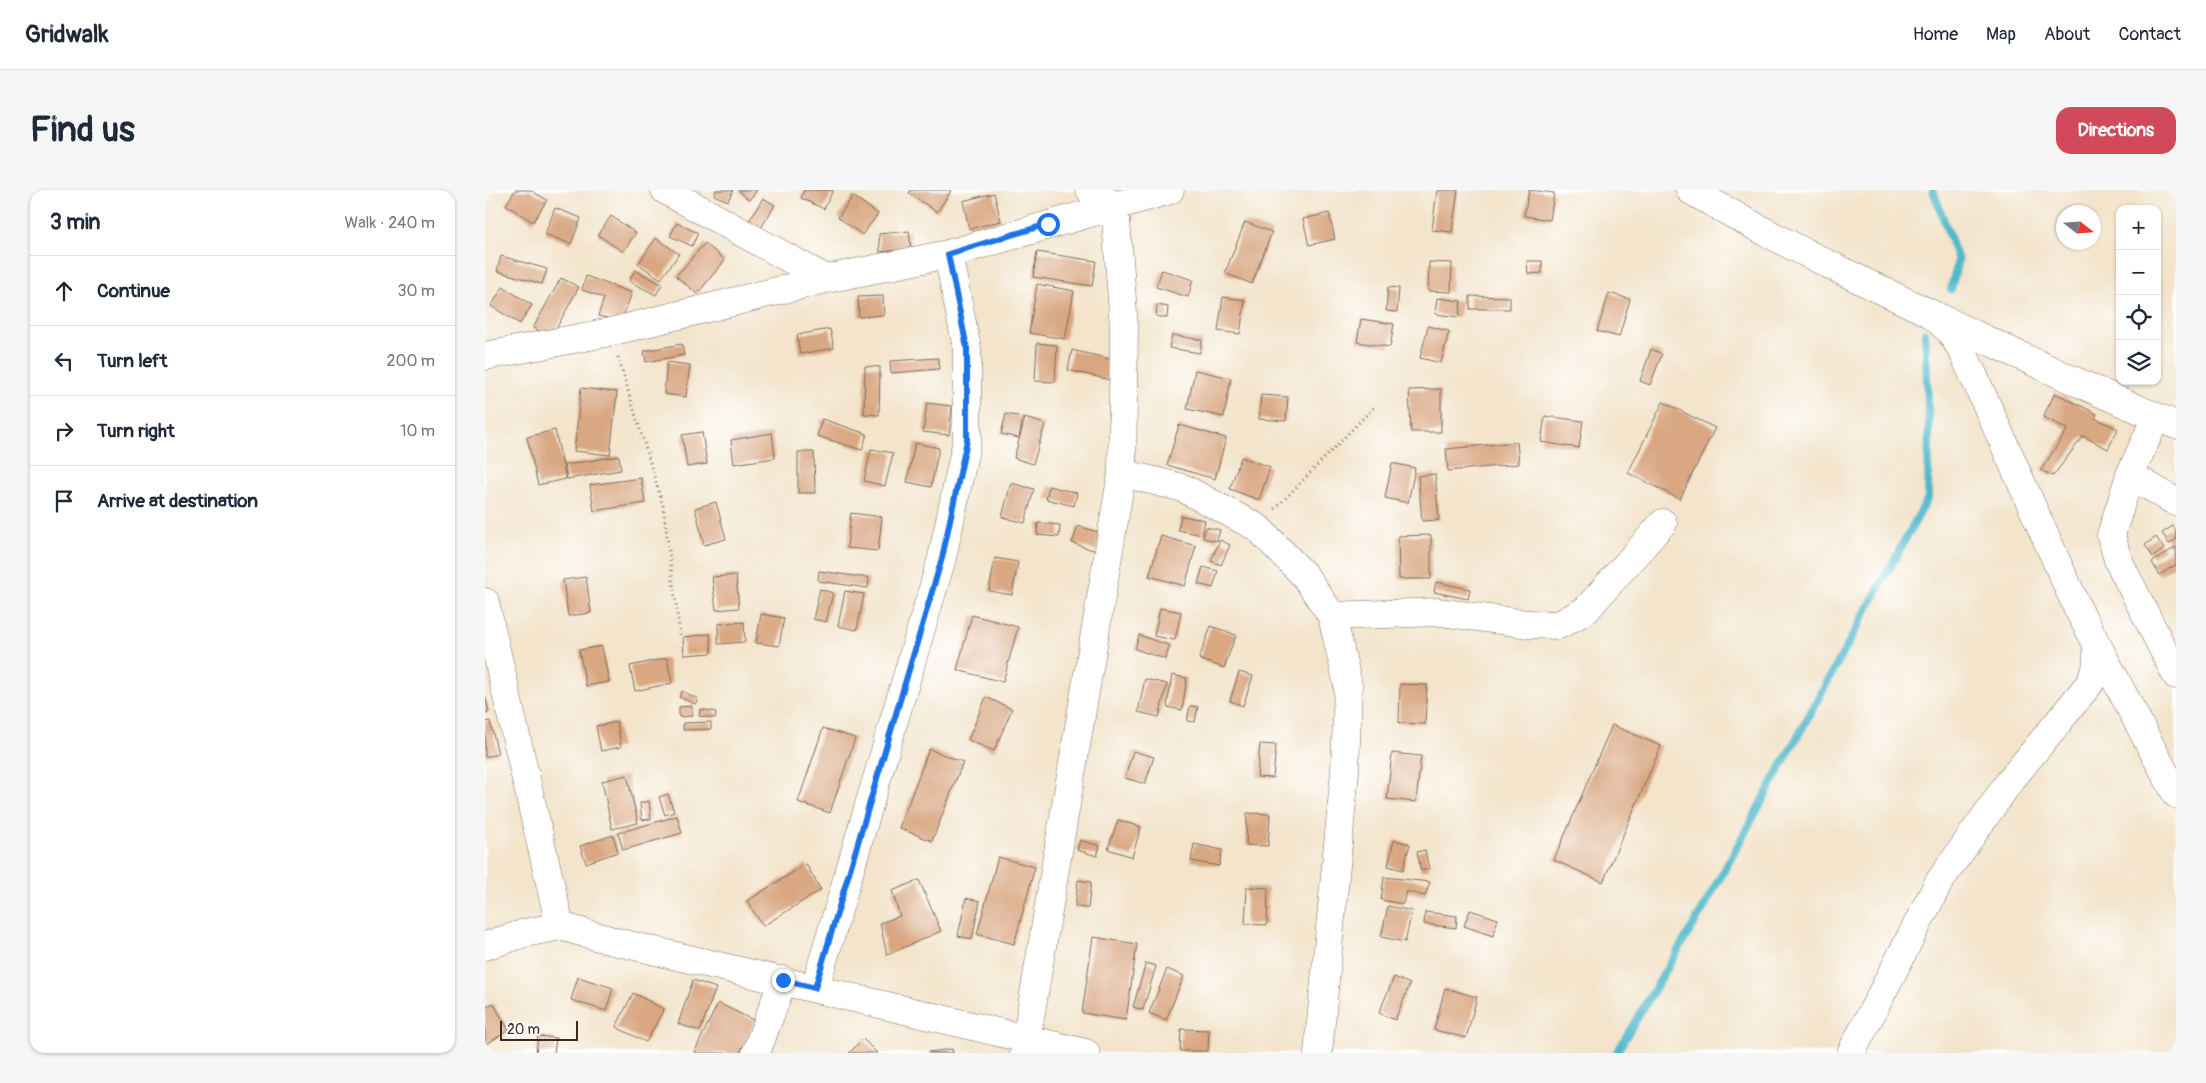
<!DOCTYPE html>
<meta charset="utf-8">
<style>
:root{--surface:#fff;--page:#f6f6f7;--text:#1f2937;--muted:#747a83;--line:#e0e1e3;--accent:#d1495b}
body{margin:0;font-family:Pangolin,sans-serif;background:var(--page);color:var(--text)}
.controls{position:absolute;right:15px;top:15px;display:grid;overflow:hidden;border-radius:10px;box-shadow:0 1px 4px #0004}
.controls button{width:45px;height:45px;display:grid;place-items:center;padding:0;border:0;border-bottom:1px solid var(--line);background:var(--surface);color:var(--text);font:25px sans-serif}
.compass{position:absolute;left:1571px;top:15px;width:45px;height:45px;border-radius:50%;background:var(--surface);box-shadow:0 1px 4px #0004;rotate:107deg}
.scale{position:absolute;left:15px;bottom:12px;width:78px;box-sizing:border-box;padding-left:5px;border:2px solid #3b2a1e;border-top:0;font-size:14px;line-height:18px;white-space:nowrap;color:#3b2a1e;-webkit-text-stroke:4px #fff;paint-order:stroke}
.stop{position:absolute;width:15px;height:15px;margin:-11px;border:4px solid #1a73e8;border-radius:50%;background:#fff}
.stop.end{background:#1a73e8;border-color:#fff;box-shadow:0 1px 5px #0008}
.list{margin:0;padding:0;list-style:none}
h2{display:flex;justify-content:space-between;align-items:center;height:65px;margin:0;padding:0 20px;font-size:21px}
h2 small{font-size:16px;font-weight:400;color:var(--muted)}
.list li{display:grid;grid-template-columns:32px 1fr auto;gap:15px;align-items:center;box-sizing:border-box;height:70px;padding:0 20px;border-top:1px solid var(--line)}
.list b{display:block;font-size:19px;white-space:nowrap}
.list em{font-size:16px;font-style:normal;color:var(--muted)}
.icon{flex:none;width:28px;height:28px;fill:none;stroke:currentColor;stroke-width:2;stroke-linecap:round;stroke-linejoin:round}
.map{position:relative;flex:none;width:1691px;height:863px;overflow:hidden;border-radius:15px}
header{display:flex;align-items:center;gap:30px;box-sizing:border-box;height:70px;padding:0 25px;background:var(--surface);border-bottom:1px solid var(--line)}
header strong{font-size:24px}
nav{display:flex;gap:28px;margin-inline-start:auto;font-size:18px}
.intro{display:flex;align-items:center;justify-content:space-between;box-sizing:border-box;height:120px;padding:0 30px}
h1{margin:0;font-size:35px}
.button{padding:12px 22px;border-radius:15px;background:var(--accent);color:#fff;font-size:18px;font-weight:700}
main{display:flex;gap:30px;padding:0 30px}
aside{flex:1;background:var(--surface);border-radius:15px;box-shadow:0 1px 4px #0004}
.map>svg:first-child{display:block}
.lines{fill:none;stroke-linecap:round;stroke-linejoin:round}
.stream{stroke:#4fb9cc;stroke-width:8}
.building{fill:#d9a782}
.minor-casing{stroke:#7b6b5b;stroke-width:29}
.path{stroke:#7b6b5b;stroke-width:3;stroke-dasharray:1 4;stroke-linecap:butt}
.minor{stroke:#fff;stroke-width:28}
.route{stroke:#1a73e8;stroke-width:6}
</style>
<header>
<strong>Gridwalk</strong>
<nav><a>Home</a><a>Map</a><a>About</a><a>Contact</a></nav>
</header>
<div class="intro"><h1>Find us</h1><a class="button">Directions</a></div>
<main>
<aside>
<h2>3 min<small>Walk · 240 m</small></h2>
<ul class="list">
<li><svg class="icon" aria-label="ahead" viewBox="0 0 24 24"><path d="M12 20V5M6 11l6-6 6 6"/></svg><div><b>Continue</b></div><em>30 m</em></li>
<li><svg class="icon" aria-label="left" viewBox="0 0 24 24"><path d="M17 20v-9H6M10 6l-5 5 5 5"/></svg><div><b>Turn left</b></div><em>200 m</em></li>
<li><svg class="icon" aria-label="right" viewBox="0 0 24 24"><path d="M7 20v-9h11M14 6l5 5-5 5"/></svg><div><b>Turn right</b></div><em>10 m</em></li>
<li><svg class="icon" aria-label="arrive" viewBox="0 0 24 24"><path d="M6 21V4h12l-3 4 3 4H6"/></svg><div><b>Arrive at destination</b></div></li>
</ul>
</aside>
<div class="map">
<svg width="1691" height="863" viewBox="0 0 1691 863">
<rect width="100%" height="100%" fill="#fff"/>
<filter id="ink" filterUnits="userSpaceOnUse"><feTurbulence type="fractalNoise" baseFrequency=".02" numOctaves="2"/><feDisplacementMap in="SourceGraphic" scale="10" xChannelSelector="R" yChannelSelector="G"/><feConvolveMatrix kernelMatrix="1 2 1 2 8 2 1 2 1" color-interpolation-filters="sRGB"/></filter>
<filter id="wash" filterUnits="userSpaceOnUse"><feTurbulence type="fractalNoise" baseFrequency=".0096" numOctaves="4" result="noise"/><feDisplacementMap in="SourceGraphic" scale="20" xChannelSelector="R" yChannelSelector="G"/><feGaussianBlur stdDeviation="1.12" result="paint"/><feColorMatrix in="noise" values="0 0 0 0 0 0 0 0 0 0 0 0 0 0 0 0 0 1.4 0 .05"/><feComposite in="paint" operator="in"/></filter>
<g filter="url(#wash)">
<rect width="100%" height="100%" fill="#f3e4cb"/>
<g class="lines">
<path class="stream" d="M1448 0 1473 70 1466 99
M1131 863 1218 719 1443 308 1444 233 1440 143"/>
</g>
<g id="blocks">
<path class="building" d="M30 0H45L62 10 48 32 21 15Z
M231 0H248L243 11 229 5Z
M253 0H272L264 10Z
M319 0H348L339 19 316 8Z
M426 0H464L466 1 452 22 424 3Z
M952 0H973L967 42 947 40Z
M1044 0 1069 3 1065 30 1039 26Z
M509 3 516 31 484 39 478 11Z
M368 6 393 24 377 45 353 27Z
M278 8 290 15 273 43 261 36Z
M70 18 96 28 86 54 60 44Z
M844 23 850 49 824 55 818 29Z
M126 26 151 43 138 62 113 45Z
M760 32 787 42 767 94 740 83Z
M192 33 213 43 207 56 185 46Z
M424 41 426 59 395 62 394 44Z
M171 48 194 64 176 89 153 74Z
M220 53 240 70 212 104 191 86Z
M552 62 611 71 607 96 548 87Z
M16 66 62 79 57 94 12 81Z
M1042 71H1057V83L1043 84Z
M944 72 967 73 966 102 943 101Z
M150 80 177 94 171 105 144 91Z
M677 80 708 90 703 107 671 97Z
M101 86 147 103 136 131 113 126 119 108 97 100Z
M76 88 94 97 66 148 48 138Z
M552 94 589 101 580 149 544 143Z
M18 97 47 115 35 134 6 116Z
M903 97 914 98 912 122 901 121Z
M1124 103 1145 109 1134 147 1112 141Z
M398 106 399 125 374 127 373 107Z
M985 106 1025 107V119H985Z
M738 107 760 110 755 144 733 141Z
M952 108 976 111 974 127 950 124Z
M672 115 683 117 682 128 671 126Z
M876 129 909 134 905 157 872 152Z
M943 136 964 141 956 173 935 168Z
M345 139 349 158 315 164 312 145Z
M687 145 717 150 715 163 684 158Z
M552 153 572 155 570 192 550 191Z
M197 154 199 165 161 172 159 161Z
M1166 159 1177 164 1165 195 1155 191Z
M587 160 629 170 625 190 583 180Z
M453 168 454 179 406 183 405 171Z
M182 172 205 175 201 207 179 204Z
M380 176 395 177 394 225 379 224Z
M710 180 746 188 739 227 702 219Z
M96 198 132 202 125 265 89 261Z
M956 199V242H926L924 200Z
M1570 203 1612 224 1610 228 1633 239 1623 259 1598 246 1568 286 1556 280 1583 239 1558 227Z
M776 205 803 207 801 231 774 229Z
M1178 212 1230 238 1195 309 1143 283Z
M442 213 467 216 464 245 438 242Z
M521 224 538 227 534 248 516 244Z
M1060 226 1098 231 1094 258 1056 252Z
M540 228 560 234 548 274 529 268Z
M337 229 382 244 377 260 332 246Z
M694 235 741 248 730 289 682 275Z
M70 240 81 289 53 295 42 247Z
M217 242 222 274 202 277 197 245Z
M287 243 290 268 249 274 246 250Z
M1032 252 1034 274 963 281 961 259Z
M430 253 454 258 446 297 422 292Z
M386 259 408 263 400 296 379 291Z
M313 262H329L330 303H313Z
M134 266 136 280 82 289 79 275Z
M756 267 785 277 774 310 745 299Z
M907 273 930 278 923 313 900 308Z
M950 284 954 330 937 331 933 286Z
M156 288 160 313 109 321 105 295Z
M526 293 549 299 540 333 517 327Z
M564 296 592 303 589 316 561 309Z
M231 312 241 349 219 355 210 318Z
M366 323 397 327 393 361 362 358Z
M696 326 720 330 717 345 693 340Z
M553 333 575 335 574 347 552 345Z
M593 336 616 343 611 361 587 353Z
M1688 336 1691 341V350L1684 354 1677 343Z
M721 337 735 340 732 351 718 348Z
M946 345V389H914L913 346Z
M676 346 711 356 700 396 664 386Z
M1671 347 1679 359 1668 367 1660 355Z
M735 350 745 355 736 375 726 371Z
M1691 357V375L1674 385 1667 372Z
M510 368 533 372 527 405 504 401Z
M718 377 733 381 728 398 713 394Z
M334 381 384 388 383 398 333 391Z
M251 385 254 418 231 420 227 387Z
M101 387 106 423 83 426 78 390Z
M951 392 985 399 983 409 949 402Z
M335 399 348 403 341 432 328 429Z
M360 401 379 404 372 440 353 436Z
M675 418 696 422 690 450 669 446Z
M276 424 299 428 294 456 271 453Z
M487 425 533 437 518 492 472 480Z
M259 432 260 452 233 454V434Z
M726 436 751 445 739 478 714 469Z
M225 444 227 463 199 465 198 447Z
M654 445 685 456 680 469 650 459Z
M117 456 124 492 101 496 94 460Z
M182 468 187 493 150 501 145 476Z
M754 482 768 486 758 516 745 511Z
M687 485 702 488 697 520 682 517Z
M660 489 682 494 674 527 653 522Z
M915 494 942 495 940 534 914 533Z
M197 501 213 509 210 514 194 507Z
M0 504 4 522 0 523Z
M501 507 527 519 509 561 483 550Z
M207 516V526L194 527V517Z
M705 516 713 517 710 532 702 531Z
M215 519 231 522 230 528 214 526Z
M5 531 13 564 0 567V532Z
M132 532 136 557 116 561 111 536Z
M226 532V539L198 540V533Z
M1127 535 1176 556 1118 692 1069 670Z
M338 538 370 548 345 623 313 612Z
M775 554 791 555 788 588 772 587Z
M444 559 478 572 447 651 414 638Z
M648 561 669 567 660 594 640 588Z
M907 563 936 566 931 612 902 609Z
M142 585 153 633 127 639 117 591Z
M183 604 189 622 180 625 174 607Z
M164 611 166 629 157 630 155 613Z
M762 623 785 624 783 656 761 655Z
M192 626 197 643 138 660 133 643Z
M633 630 656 637 647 667 623 659Z
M128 645 133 662 101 673 95 656Z
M595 650 615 656 612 666 592 660Z
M909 650 925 654 918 680 903 676Z
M709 654 737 660 734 676 706 671Z
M940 660 944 679 936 681 932 662Z
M513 667 550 677 529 754 492 744Z
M321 674 336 700 278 736 262 711Z
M899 687 945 692 940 706 921 701 918 714 896 710Z
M434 690 456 741 402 765 395 733 415 726 407 701Z
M593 690 606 692 603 718 590 717Z
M762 697 783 698 782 735 760 734Z
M481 708 495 711 487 749 473 746Z
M903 716 927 721 920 752 896 747Z
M985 720 1013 729 1008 746 979 736Z
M940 722 972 726 971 738 939 734Z
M608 747 652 754 641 830 597 823Z
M661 773 671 776 658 820 648 817Z
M682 779 699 786 681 830 664 823Z
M93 787 128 798 121 821 86 810Z
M909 787 925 794 910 830 894 823Z
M208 790 231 798 215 841 193 834Z
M960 798 992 807 981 848 949 840Z
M148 803 179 819 161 852 131 837Z
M8 813 24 840 0 855V818Z
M233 813 270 831 255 863H209Z
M696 839 724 840 723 861H695Z
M53 846 71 848 69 863H51Z
M378 849 392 863H364Z
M467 859 468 863H444V862Z"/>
</g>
</g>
<g filter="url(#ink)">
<use href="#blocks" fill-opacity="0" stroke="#7b6b5b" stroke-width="1"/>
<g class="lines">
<g class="minor-casing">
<path id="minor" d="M180 0 341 89
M1205 0C1292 51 1383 94 1474 137 1546 171 1617 205 1691 235
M1446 124 1465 141 1478 162 1592 417 1691 604
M0 166 125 142 341 89 463 64 685 0
M1671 227 1645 285 1626 345 1633 370 1691 485
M637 283 698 298 773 338 820 386 847 426 863 495 860 581 833 863
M1645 285 1691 312
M0 412 75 736
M847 426 954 422 1043 434 1074 435 1101 420 1178 333
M0 756 40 743 75 736 128 751 601 863
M330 798 457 368 482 250V158L463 64
M271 863 298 790
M539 863 637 283 639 137 630 16 605 0
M1366 863 1454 692 1525 591 1605 493 1612 476V457"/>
</g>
<path class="path" d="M133 167 178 316 195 445
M790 319 891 215"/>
<use href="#minor" class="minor"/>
</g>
</g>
<g class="lines" filter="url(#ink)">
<path class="route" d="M298 790 330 798 457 368 482 250V158L463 64 563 34"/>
</g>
</svg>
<div class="controls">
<button>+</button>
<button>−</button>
<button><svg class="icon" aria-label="locate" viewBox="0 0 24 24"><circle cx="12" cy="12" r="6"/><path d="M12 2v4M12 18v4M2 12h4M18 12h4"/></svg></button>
<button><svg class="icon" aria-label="layers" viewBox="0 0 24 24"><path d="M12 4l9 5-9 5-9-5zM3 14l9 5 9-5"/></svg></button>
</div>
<svg class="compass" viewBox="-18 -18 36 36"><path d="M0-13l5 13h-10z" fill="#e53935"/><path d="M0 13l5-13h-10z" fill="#747a83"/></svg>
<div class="scale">20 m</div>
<div class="stop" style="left:563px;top:34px"></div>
<div class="stop end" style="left:298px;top:790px"></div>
</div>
</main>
